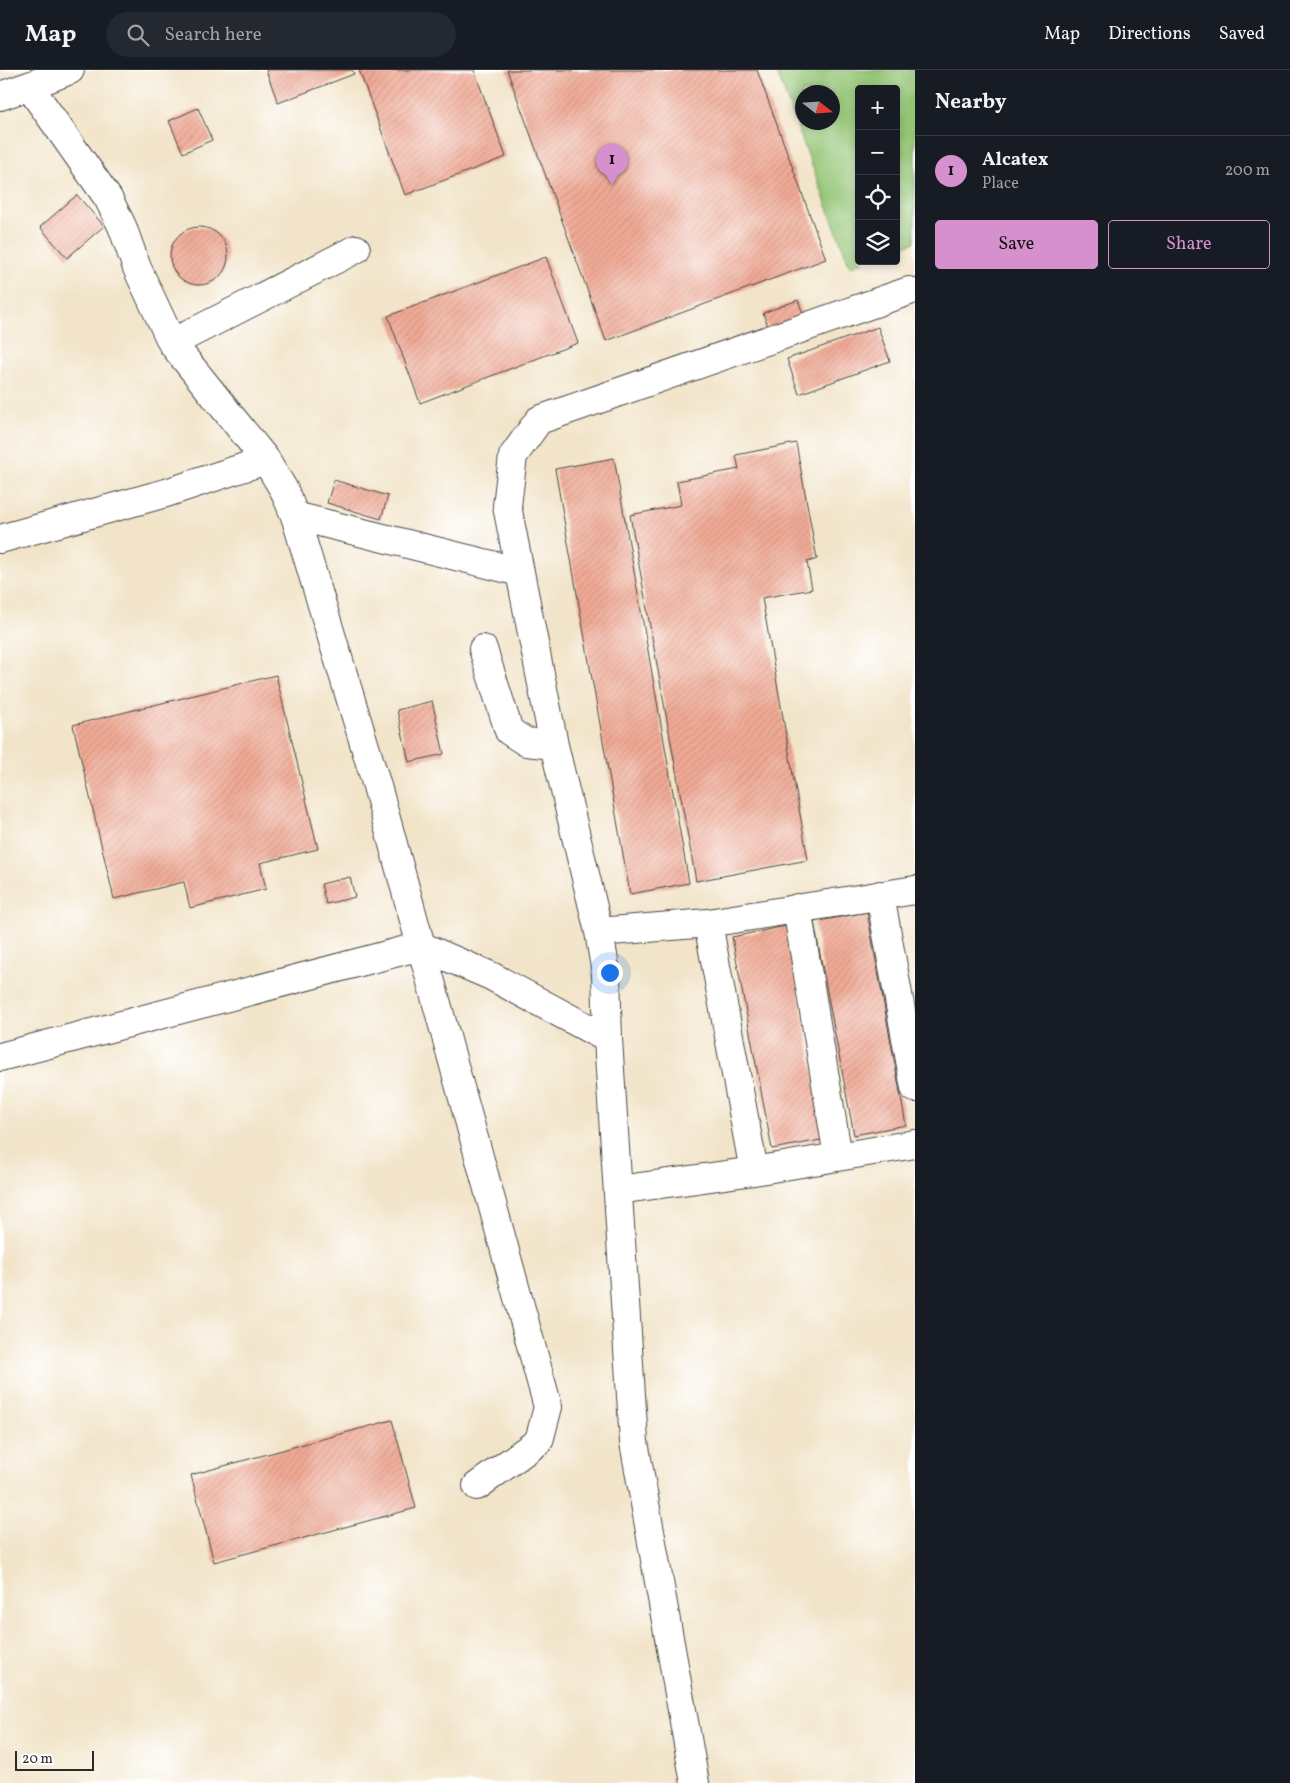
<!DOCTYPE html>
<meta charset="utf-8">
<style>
:root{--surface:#171b24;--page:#242831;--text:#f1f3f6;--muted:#9ea1a6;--line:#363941;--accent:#d690ce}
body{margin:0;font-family:Vollkorn,serif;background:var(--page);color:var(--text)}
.controls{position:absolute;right:15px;top:15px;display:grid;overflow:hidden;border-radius:5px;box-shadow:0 2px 8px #0003}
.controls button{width:45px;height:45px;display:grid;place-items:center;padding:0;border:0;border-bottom:1px solid var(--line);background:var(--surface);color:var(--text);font:25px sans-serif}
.compass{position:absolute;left:795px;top:15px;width:45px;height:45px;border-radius:50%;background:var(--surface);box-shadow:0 2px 8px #0003;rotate:107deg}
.scale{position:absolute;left:15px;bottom:12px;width:79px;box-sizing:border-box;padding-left:5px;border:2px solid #2b2b2b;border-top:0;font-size:14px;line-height:18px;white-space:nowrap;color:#2b2b2b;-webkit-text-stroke:4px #fff;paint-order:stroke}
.you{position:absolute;left:609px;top:902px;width:18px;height:18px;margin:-12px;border:4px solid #fff;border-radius:50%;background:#1a73e8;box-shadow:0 0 0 8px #1a73e833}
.badge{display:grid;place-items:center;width:32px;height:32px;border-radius:50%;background:var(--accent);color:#111;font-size:16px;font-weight:700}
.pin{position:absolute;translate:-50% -41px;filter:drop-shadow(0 1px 2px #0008)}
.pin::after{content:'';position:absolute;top:26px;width:18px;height:15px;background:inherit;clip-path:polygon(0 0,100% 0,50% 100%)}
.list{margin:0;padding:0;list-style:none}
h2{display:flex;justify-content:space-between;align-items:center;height:65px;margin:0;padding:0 20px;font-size:21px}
h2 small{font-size:16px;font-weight:400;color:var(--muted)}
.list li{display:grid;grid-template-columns:32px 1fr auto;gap:15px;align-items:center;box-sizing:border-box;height:70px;padding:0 20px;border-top:1px solid var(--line)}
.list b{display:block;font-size:19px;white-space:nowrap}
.list p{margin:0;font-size:16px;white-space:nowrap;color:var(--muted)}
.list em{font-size:16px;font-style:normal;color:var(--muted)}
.actions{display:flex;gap:10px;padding:15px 20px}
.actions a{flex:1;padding:11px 0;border:1px solid var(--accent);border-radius:5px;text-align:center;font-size:18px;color:var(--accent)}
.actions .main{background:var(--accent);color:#111}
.icon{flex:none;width:28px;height:28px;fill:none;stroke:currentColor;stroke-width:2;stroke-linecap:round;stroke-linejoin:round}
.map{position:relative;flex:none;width:915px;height:1713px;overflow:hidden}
header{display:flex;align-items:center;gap:30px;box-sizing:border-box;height:70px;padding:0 25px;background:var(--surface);border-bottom:1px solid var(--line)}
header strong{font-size:24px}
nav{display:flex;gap:28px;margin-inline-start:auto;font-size:18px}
.search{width:350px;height:45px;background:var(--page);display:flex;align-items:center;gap:12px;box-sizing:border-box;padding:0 18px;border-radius:28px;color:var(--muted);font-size:19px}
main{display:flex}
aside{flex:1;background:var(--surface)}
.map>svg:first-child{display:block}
.park{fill:#93c473;stroke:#5f784f;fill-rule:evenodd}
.building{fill:url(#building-hatch)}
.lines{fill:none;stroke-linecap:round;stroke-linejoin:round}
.minor-casing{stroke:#494743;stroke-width:30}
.minor{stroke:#fff;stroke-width:28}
</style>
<header>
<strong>Map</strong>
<div class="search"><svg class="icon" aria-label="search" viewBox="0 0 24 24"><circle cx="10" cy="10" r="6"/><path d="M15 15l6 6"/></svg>Search here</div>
<nav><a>Map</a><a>Directions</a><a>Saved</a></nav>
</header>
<main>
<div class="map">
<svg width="915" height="1713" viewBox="0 0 915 1713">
<defs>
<pattern id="building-hatch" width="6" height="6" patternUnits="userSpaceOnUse" patternTransform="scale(1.25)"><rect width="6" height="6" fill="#f0aa95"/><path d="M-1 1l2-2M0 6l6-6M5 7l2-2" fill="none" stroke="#ce9281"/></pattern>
</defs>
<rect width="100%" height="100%" fill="#fff"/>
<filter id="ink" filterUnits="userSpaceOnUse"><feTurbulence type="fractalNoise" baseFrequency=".02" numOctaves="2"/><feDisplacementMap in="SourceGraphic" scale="10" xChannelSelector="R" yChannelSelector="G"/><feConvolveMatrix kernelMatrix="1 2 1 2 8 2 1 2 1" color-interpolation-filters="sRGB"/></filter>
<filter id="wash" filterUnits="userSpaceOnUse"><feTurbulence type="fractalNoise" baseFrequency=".0096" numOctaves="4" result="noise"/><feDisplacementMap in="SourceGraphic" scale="20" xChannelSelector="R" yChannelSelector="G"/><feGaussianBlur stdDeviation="1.12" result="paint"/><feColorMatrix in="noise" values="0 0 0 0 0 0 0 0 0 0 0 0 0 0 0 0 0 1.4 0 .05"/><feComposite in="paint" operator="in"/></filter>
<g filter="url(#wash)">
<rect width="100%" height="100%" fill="#f2e4c9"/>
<path class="park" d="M776 0H915V172L896 179V19H859V191H864L850 197ZM802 22H832V52H802Z"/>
<g id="blocks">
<path class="building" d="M266 0H352L354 4 278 33Z
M359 0H474L506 87 405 125Z
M507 0H757L826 189 606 271Z
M198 38 212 70 183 83 169 51Z
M77 125 104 156 67 188 40 157Z
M170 186a29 29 0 1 1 58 0a29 29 0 1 1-58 0Z
M546 187 578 273 420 333 388 246Z
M798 230 805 249 770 262 763 243Z
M878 257 890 291 799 324 787 289Z
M796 373 817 489 807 492 812 519 762 528 808 790 696 811 630 445 681 435 677 411 739 399 736 385Z
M614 388 689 813 630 824 555 399Z
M334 410 388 426 381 449 327 433Z
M276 605 318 779 260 793 266 819 190 838 184 812 114 829 73 655Z
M432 631 444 684 409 692 397 640Z
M350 807 355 827 326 834 321 814Z
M867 842 906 1055 854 1065 814 852Z
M786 856 826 1069 772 1079 732 867Z
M392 1350 416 1438 214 1492 191 1405Z"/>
</g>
</g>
<g filter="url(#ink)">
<use href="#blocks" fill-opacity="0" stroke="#494743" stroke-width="1"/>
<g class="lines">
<g class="minor-casing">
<path id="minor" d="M29 16 108 128 122 156 137 198 172 273 266 390 284 420 295 446 377 716 548 1337 539 1371 477 1416
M0 26 29 16 70 0
M172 273 356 179
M295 446 520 502
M0 469 166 423 266 390
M483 579 509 661 526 672 554 675
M880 825 915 1018
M797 838 838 1087
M708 853 754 1101
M599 862 708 853 915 820
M0 987 421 876 491 906 608 969
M618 1120 754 1101 915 1074
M695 1713 634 1372 608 969 606 903 599 862 554 675 507 436 513 386 539 350 909 221"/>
</g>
<use href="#minor" class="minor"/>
</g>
</g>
</svg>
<div class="controls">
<button>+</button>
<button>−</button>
<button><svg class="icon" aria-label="locate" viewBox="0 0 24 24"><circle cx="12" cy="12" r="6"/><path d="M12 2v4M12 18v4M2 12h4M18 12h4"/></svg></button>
<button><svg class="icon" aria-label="layers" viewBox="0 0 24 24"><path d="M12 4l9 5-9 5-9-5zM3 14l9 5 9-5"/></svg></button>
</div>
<svg class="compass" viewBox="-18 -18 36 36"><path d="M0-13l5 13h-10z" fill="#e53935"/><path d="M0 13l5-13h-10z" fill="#9ea1a6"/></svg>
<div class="scale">20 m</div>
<div class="you"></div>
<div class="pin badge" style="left:612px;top:115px">1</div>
</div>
<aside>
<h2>Nearby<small></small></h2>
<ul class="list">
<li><span class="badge">1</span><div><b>Alcatex</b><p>Place</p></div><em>200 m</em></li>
</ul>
<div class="actions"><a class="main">Save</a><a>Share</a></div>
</aside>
</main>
